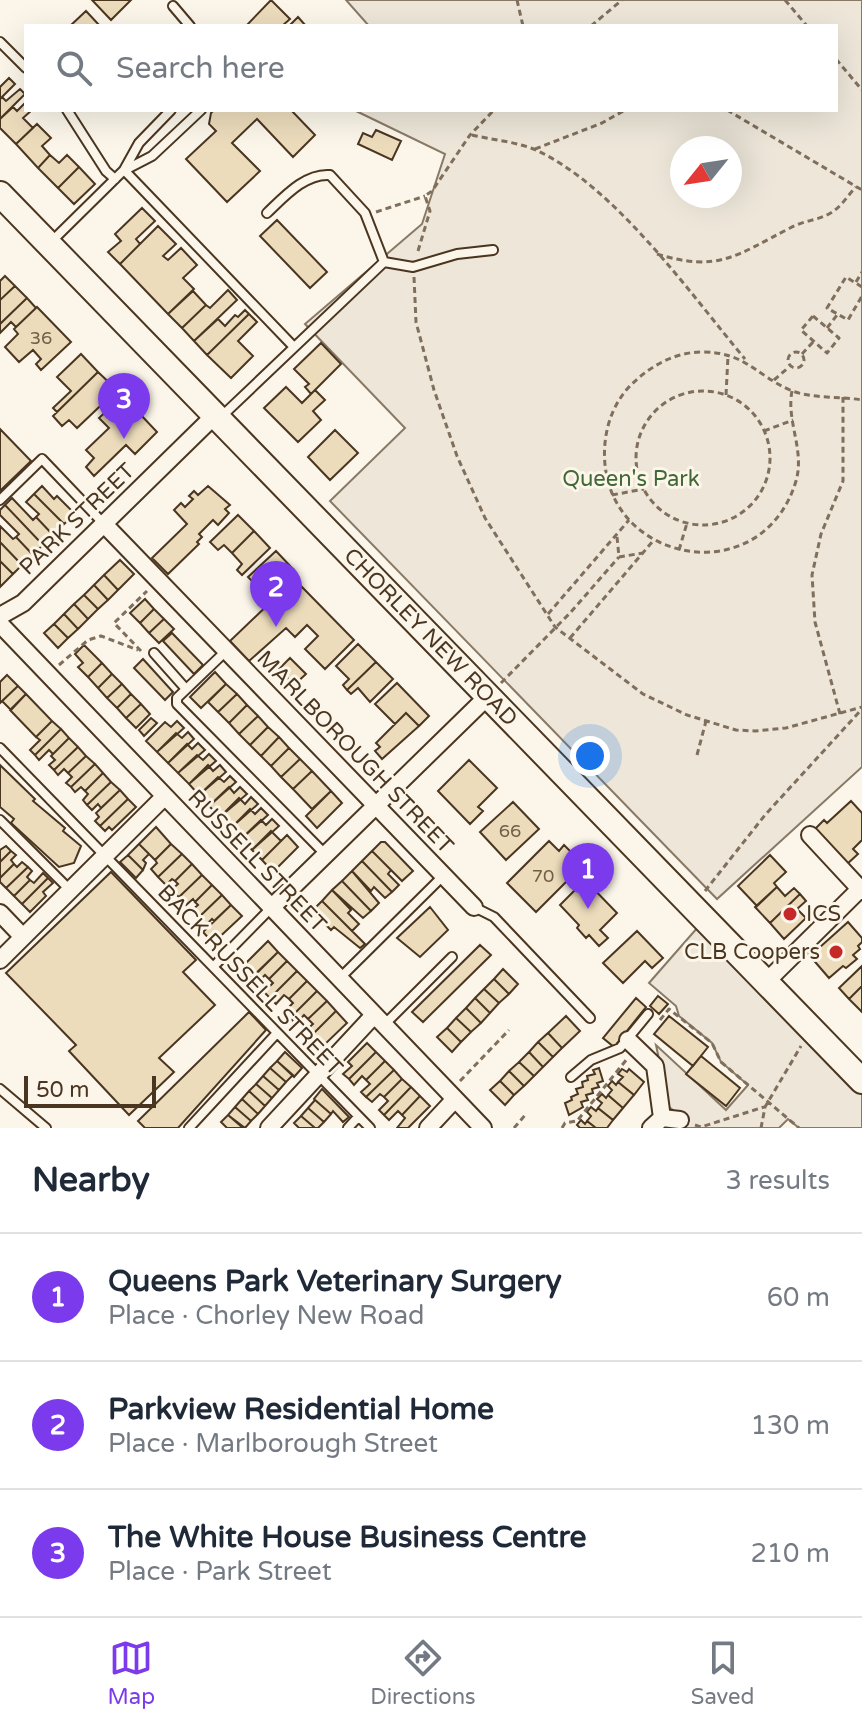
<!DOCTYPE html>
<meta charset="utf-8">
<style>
:root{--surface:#fff;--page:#f2f2f3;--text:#1f2937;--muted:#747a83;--line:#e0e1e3;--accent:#7c3aed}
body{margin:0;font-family:"Varela Round",sans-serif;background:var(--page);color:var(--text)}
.compass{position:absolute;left:670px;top:136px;width:72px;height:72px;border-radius:50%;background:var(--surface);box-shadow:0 8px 32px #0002;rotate:240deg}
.scale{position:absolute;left:24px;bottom:20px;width:132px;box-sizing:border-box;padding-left:8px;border:4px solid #4a3520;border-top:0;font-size:22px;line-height:28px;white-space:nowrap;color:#4a3520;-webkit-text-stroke:6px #fbf6e9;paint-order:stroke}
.you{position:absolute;left:590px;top:756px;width:28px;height:28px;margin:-20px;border:6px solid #fff;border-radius:50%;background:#1a73e8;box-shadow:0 0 0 12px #1a73e833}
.badge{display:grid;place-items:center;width:52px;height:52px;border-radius:50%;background:var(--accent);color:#fff;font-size:26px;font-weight:700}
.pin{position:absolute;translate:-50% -66px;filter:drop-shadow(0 2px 4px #0008)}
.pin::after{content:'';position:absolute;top:42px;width:28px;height:24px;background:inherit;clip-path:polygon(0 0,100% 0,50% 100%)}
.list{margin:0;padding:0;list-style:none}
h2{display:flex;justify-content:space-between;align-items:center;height:104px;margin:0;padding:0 32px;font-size:34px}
h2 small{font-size:26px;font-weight:400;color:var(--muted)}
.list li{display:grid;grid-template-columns:52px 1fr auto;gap:24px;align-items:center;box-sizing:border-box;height:128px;padding:0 32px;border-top:2px solid var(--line)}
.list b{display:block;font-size:30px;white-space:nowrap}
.list p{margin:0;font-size:26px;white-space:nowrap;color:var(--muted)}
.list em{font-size:26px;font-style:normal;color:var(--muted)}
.icon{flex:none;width:44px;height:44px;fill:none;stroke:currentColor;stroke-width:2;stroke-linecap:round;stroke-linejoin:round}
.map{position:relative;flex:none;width:862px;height:1128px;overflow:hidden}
.search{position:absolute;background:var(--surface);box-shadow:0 8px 32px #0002;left:24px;right:24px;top:24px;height:88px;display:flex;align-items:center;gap:20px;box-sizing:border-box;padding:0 28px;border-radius:0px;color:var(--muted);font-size:30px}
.sheet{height:488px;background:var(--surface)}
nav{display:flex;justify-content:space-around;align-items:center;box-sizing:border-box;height:112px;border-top:2px solid var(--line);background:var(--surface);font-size:22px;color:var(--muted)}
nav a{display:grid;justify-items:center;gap:4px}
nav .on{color:var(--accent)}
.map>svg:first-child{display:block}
.green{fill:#ede6d9;stroke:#887966;stroke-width:2;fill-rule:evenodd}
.building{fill:#ecdcbc;stroke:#4a3520;stroke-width:2}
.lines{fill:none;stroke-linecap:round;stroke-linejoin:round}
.service-casing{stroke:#4a3520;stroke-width:12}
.minor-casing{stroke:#4a3520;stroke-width:20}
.primary-casing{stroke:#4a3520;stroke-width:28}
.path{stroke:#7f6f5c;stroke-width:3;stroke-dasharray:6 4;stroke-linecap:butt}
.service{stroke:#fbf6e9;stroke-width:8}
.minor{stroke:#fbf6e9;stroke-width:16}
.primary{stroke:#fbf6e9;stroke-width:24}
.poi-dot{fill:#c62828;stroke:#fbf6e9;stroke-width:3}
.labels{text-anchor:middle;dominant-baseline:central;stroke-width:6;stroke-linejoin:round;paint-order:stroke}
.number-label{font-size:18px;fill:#725f47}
.park-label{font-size:22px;fill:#436837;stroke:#fbf6e9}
.street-label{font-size:22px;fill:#4a3520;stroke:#fbf6e9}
.poi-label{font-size:22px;fill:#4a3520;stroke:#fbf6e9;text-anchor:start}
</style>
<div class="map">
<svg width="862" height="1128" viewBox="0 0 862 1128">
<rect width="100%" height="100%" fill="#fbf6e9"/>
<path class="green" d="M346 0H862V767L717 899 330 501 405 428 305 324 422 224 445 154 354 110H836V26H369ZM682 148H730V196H682Z
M705 919 862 1081V1128H799L788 1119 779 1128H675L681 1116 669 1107 656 1045 726 1110 748 1085 721 1062 712 1043 679 1016 676 1006 649 983Z"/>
<path class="building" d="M92 0H131L111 20Z
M271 0 290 19 282 26H246Z
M86 11 100 26H70Z
M298 17 306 26H289Z
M9 78 15 84 0 99V87Z
M20 89 25 94 0 119V99L2 97 6 101Z
M26 102V110H32L23 118 33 128 16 144 0 128V119L13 107 17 111Z
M214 110H291L315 135 293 157 257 119 232 143 260 171 227 202 186 159 216 131 209 124 211 113Z
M37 124 51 138 42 146 50 155 38 168 16 144Z
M376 130 401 141 392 160 358 144 363 133 372 137Z
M50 155 59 163 67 155 79 167 58 188 38 168Z
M79 167 95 184 74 204 58 188Z
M142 208 155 221 136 239 140 244 120 264 108 252 121 241 115 234Z
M277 220 327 272 310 288 260 236Z
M158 226 176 244 163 256 168 260 181 248 197 265 183 278 194 289 168 314 120 264Z
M5 276 15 286 0 300V281Z
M15 286 27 298 0 324V300Z
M228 290 237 300 194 341 182 328 206 305 210 308Z
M193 291 206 305 182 328 168 314Z
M27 298 36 308 16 327 11 322 0 333V324Z
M37 307 71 342 41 370 36 364 41 359 33 350 19 362 5 347 18 334 14 329Z
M245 310 249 314 207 355 194 341 218 319 225 326 235 315 238 317Z
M249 314 257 322 238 341 253 356 231 378 207 355Z
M321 343 341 364 311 394 305 387 309 384 294 369Z
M81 354 98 372 57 412 53 408 71 391 57 377Z
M98 372 117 390 77 428 69 420 62 426 53 416Z
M286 387 302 403 315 390 325 400 313 411 321 420 298 442 264 408Z
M123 396 157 432 135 454 126 445 94 476 86 467 94 458 86 450 109 428 99 418Z
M0 429 31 461 0 491Z
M335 430 358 453 330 480 308 457Z
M42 486 54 499 57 496 75 514 64 524 34 494Z
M208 486 230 505 225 509 229 513 218 525 213 520 199 534 202 537 197 542 199 544 168 574 152 558 187 524 174 510 181 503 185 507 193 499 189 496 194 491 198 495Z
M34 494 64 524 53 535 36 517 39 514 26 502Z
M12 498 33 520 36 517 53 535 43 545 5 505Z
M5 505 43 545 33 555 16 537 19 534 0 515V510Z
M238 515 254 531 232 553 224 545 218 550 210 542Z
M0 526 13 539 16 537 33 555 22 565 0 542Z
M254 531 270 548 242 575 237 570 242 564 232 553Z
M0 542 22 565 13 574 0 561Z
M276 551 293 569 263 597 256 588 262 582 259 580 255 584 248 577Z
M120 560 134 574 118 590 104 575Z
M0 561 13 574 0 587Z
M104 575 118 590 108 600 94 585Z
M94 585 108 600 98 609 84 595Z
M301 586 354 640 325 669 305 649 318 636 307 625 295 637 286 628 249 661 230 641 275 598 282 605Z
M84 595 98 609 88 619 74 604Z
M145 599 154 609 140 623 130 613Z
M74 604 88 619 78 629 64 614Z
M154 609 164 619 149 633 140 623Z
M64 614 78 629 68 638 54 624Z
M164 619 174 629 159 643 149 633Z
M54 624 68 638 58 648 44 633Z
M172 633 203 665 194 674 163 641Z
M358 644 376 662 347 690 343 685 349 679 336 666Z
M84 645 102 663 88 677 78 667 83 663 75 654Z
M290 658 306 674 294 685 279 669Z
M143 659 173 692 165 700 134 668Z
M376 662 393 679 370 702 358 688 351 694 347 690Z
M102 663 112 674 98 688 88 677Z
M215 672 226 684 201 708 190 697Z
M112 674 122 684 107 698 98 688Z
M7 675 18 686 0 703V682Z
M397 683 429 716 419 726 406 713 395 724 375 704Z
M122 684 131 694 117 708 107 698Z
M226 684 237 694 218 712 208 702Z
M18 686 26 694 11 710 2 701Z
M26 694 52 721 36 737 10 710Z
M131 694 141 704 126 718 117 708Z
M237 694 247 705 229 723 218 712Z
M141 704 150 714 136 728 126 718Z
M247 705 258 716 239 734 229 723Z
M406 713 419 726 382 759 375 751 380 747 376 743Z
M258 716 268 727 250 745 239 734Z
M151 718 157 723 144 736 139 730Z
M52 721 61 729 35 755 30 750 40 740 36 737Z
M177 721 184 728 157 752 146 741 165 722 171 727Z
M268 727 279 737 261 756 250 745Z
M61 729 69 738 53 754 49 750 39 760 35 755Z
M188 732 194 739 168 763 157 752 176 733 182 738Z
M279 737 289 748 271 766 261 756Z
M69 738 78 747 54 770 49 765 55 760 51 756Z
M198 743 205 750 178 773 168 763 187 744 192 749Z
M78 747 86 756 68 773 64 769 58 775 54 770Z
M289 748 300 759 281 777 271 766Z
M209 754 216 761 189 784 178 773 197 755 203 760Z
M86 756 95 764 71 787 66 783 72 777 68 773Z
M300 759 312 771 293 789 281 777Z
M469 760 497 788 478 807 483 811 470 824 438 791Z
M95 764 103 773 85 791 81 787 75 792 71 787Z
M0 765 35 799 33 801 65 828 63 831 81 846 74 863 59 867 11 823 14 819 0 807Z
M208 765 213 771 220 765 226 772 199 795 189 784Z
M312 771 331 791 312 809 293 789Z
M103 773 111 782 87 805 83 800 88 794 85 791Z
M230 776 236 782 209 806 199 795 218 777 224 782Z
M111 782 120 790 101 808 98 804 92 810 87 805Z
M229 787 234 793 240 787 247 794 220 817 209 806Z
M120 790 128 799 100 826 95 821 99 817 96 813Z
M331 791 342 803 317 828 306 816Z
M251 797 258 804 231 828 220 817 239 798 245 804Z
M128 799 136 807 112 830 109 827 105 831 100 826Z
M851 801 862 813V840L853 849 858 854 846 865 814 830 824 820 827 823Z
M513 802 539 829 506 860 480 832Z
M261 808 268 815 241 839 231 828 250 809 255 814Z
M272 819 279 826 252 850 241 839 261 820 266 825Z
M156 827 171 844 155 860 139 844Z
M271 831 281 841 262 860 252 850Z
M287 835 298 847 273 872 262 860Z
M549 841 559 851 564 845 575 856 569 862 578 870 536 912 507 883Z
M381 842H385L413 871 402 881 372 851Z
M139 844 149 854 143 860 146 863 143 870 128 855Z
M171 844 182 854 158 877 151 869 157 863 155 860Z
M6 846 11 851 0 862V850Z
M11 851 16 855 11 860 14 864 0 878V862Z
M372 851 391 870 388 874 399 885 392 892 362 861Z
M182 854 192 864 175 881 172 879 166 885 158 877Z
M128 855 143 870 136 878 120 862Z
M770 855 786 872 774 883 777 887 757 906 738 886Z
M362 861 392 892 385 898 374 887 371 891 352 871Z
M22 862 28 867 6 888 0 882V878L14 864 17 867Z
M192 864 202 875 179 897 171 890 178 884 175 881Z
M28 867 32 871 27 877 30 880 14 896 6 888Z
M352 871 379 903 371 911 342 881Z
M111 872 196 960 183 972 215 1005 159 1058 174 1072 129 1115 69 1051 76 1045 6 973Z
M43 873 48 878 22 904 14 896 30 880 34 883Z
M202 875 212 885 195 902 193 899 186 905 179 897Z
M48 878 53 883 43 892 46 896 30 912 22 904Z
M585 880 617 913 600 930 608 938 599 946 589 935 586 938 577 928 579 925 560 905Z
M342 881 371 911 363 918 332 890Z
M212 885 222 895 198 918 191 911 198 905 195 902Z
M777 887 785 896 794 888 800 894 770 923 755 907Z
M332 890 351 910 348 913 359 924 352 931 322 901Z
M800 894 806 901 797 909 806 918 784 939 770 923Z
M222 895 231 905 214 921 212 919 206 925 198 918Z
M322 901 365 944 360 948 334 927 331 930 312 911Z
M231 905 242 916 213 943 203 932Z
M430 907 448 930 420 957 397 938Z
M848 922 862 938V942L858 946 860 949 853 955 857 959 846 968 843 966 829 978 810 956Z
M637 931 663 958 652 968 645 961 623 983 603 963Z
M268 941 278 952 252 977 242 967Z
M480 945 491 955 423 1022 412 1012Z
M278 952 287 961 269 979 265 975 261 979 256 974Z
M287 961 297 971 270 998 264 992 273 983 269 979Z
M862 966V986L849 999 839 988Z
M503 969 518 984 509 994 494 979Z
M297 971 307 981 289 999 284 995 276 1004 270 998Z
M494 979 509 994 499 1003 484 989Z
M307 981 317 991 290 1018 284 1012 293 1003 289 999Z
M862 986V1012L849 999Z
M484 989 499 1003 490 1013 475 998Z
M317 991 327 1001 308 1019 304 1015 296 1024 290 1018Z
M658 996 668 1004 659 1014 650 1006Z
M475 998 490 1013 481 1023 466 1008Z
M636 998 646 1007 614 1047 603 1038Z
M327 1001 336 1011 308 1039 303 1033 313 1024 308 1019Z
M466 1008 481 1023 471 1032 456 1018Z
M336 1011 347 1023 322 1047 315 1041 313 1043 308 1039Z
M249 1012 266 1030 178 1128H145L138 1121Z
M566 1016 580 1031 562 1048 548 1033Z
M669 1016 708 1047 693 1066 654 1034Z
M456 1018 471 1032 461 1042 447 1028Z
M447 1028 461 1042 452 1052 437 1037Z
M548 1033 562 1048 553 1057 538 1042Z
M538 1042 553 1057 543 1067 529 1052Z
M367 1043 376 1052 349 1079 343 1074 352 1066 348 1062Z
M285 1052 302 1068 294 1077 277 1061Z
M376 1052 385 1061 366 1080 362 1076 354 1085 349 1079Z
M529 1052 543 1067 534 1076 519 1062Z
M701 1056 740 1088 726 1106 686 1074Z
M277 1061 293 1075 286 1082 270 1068Z
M385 1061 394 1070 366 1097 361 1092 370 1084 366 1080Z
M519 1062 534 1076 524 1086 509 1071Z
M270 1068 286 1082 279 1090 263 1076Z
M599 1068 603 1081 597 1083 599 1087 592 1089 593 1093 586 1095 588 1100 581 1102 583 1107 569 1115 565 1103 572 1100 571 1097 578 1094 576 1089 583 1087 582 1082 588 1080 587 1076 595 1074 593 1070Z
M622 1069 627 1072 629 1069 644 1082 634 1095 618 1082 623 1077 618 1074Z
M394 1070 402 1079 384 1097 380 1094 372 1102 366 1097Z
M509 1071 524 1086 514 1095 500 1081Z
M263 1076 279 1090 272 1098 256 1084Z
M402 1079 411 1087 384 1115 379 1110 388 1101 384 1097Z
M500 1081 514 1095 505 1105 490 1090Z
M612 1081 616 1085 618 1082 634 1095 623 1108 608 1095 612 1090 608 1086Z
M256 1084 272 1098 265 1106 249 1091Z
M411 1087 420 1096 402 1115 398 1111 389 1120 384 1115Z
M322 1089 349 1117 343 1122 333 1111 331 1114 314 1099Z
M249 1091 265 1106 258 1114 242 1099Z
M602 1094 606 1098 608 1095 623 1108 613 1120 598 1108 602 1103 597 1099Z
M420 1096 430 1106 408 1128H397L405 1118 402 1115Z
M242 1099 258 1114 251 1121 235 1107Z
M315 1100 331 1114 324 1122 308 1108Z
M235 1107 251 1121 245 1128 228 1115Z
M591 1107 596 1111 598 1108 613 1120 607 1128H596L587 1121 591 1116 587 1112Z
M308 1108 324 1122 318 1128H315L301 1116Z
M228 1115 243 1128H227L221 1122Z
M301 1116 315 1128H299L294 1123Z
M581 1120 585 1124 587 1121 596 1128H580L577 1125Z"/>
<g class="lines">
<g class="service-casing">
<path id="service" d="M173 6 190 26
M0 42 26 68
M67 110 106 171 115 179
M124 170 293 346
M125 170 152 156 201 110
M267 213C284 197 305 173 330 175L365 213 384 262
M50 243 124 170 139 143 171 110
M222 416 384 262 413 267 457 254 493 250
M0 500 42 459 104 524
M226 651 177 698V704L326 855
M154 653 186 689
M0 748 370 1128
M0 820 70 890
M474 907 494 917 590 1018
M213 967 271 908
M340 978 444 875
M384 1025 452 957
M571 1077 591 1060 620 1048 648 1014
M0 1089 46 1128
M189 1128 277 1033
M348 1128 358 1117"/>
</g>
<g class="minor-casing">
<path id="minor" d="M104 524 474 907
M0 616 23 603 215 415
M0 624 483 1128
M810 835 862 891
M271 908 488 696
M0 913 23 937
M0 960 164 797
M766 982 860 889
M628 1040 655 1066 662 1118
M269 1128 374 1015
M428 1128 455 1099
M651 1128 662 1118 680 1120"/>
</g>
<g class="primary-casing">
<g id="primary">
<path id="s1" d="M0 194 862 1081"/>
</g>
</g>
<path class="path" d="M517 0 523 26
M785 0 807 26
M591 26 622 0
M836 59 862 90
M727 110 862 190
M472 135C493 140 519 142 538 151 616 188 689 292 745 359
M535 149 602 123 625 110
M376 212 425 196
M418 251 430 211 425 196 432 191 470 135 494 110
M657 254C719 273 737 255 790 228 804 220 823 220 835 210 843 204 849 194 856 187
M414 277 416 322 434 390 457 456 485 518 555 627 643 694 687 715 736 730 755 731 786 728 862 707
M856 282 862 272
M862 287 846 277 827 308 848 320 862 296
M813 316 839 338 827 353 801 330Z
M827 328 837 315
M788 360a8 8 0 1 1 16 0a8 8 0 1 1-16 0Z
M802 354 813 342
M774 380 789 367
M792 391C786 421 805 450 796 481 761 597 594 562 605 443 607 423 614 404 628 388 647 368 673 352 702 352 745 352 756 375 790 390 811 399 839 396 862 400
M636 458a67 67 0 1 1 134 0a67 67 0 1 1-134 0Z
M726 395 728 356
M764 431 793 420
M612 495 644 489
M617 537 619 557 643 553
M679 550 687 523
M548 614 629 520
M570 638 653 541
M141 651 114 623 147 591
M59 665 88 640 101 636 138 650
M501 683 570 613 619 557
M840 714 815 622 812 575 821 534 843 481V397
M697 755 706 721
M705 891 765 815 862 709
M660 1020 669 1009 712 1043 721 1062 799 1128
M460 1081 509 1030
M695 1125 701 1127 764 1107
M514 1128 526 1114
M562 1128 565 1123 577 1121 627 1059
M761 1128 765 1107 801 1046"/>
<use href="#service" class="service"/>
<use href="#minor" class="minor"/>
<use href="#primary" class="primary"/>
</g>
<g class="poi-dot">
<circle cx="790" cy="914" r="8"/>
<circle cx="836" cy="952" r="8"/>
</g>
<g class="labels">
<g class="number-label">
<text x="41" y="338">36</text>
<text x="510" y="831">66</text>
<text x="543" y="876">70</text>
</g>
<g class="park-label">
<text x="631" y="479">Queen's Park</text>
</g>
<g class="street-label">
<text transform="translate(77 519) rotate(-44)">PARK STREET</text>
<text stroke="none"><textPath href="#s1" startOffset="618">CHORLEY NEW ROAD</textPath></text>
<text transform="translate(355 752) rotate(46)">MARLBOROUGH STREET</text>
<text transform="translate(257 861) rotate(46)">RUSSELL STREET</text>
<text transform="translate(250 980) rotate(46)">BACK RUSSELL STREET</text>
</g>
<g class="poi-label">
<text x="806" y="914">ICS</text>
<text x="820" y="952" text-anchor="end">CLB Coopers</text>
</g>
</g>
</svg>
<svg class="compass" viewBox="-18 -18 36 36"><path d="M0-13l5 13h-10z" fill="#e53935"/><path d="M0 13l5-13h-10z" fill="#747a83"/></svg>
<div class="scale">50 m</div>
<div class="you"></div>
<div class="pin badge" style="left:588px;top:909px">1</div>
<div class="pin badge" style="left:276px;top:627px">2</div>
<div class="pin badge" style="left:124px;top:439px">3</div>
<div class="search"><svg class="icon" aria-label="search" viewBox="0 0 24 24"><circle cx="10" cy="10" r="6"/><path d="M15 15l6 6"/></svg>Search here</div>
</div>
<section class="sheet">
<h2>Nearby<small>3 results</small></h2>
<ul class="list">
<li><span class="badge">1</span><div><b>Queens Park Veterinary Surgery</b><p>Place · Chorley New Road</p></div><em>60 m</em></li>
<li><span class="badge">2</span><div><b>Parkview Residential Home</b><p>Place · Marlborough Street</p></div><em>130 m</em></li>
<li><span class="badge">3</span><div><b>The White House Business Centre</b><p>Place · Park Street</p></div><em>210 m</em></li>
</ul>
</section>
<nav>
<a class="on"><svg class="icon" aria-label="map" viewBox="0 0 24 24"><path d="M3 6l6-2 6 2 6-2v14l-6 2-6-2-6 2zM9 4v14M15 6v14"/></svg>Map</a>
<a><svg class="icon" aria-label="directions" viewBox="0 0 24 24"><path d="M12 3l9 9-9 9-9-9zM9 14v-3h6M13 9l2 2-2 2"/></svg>Directions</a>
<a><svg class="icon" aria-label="saved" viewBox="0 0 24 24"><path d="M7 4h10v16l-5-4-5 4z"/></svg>Saved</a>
</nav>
